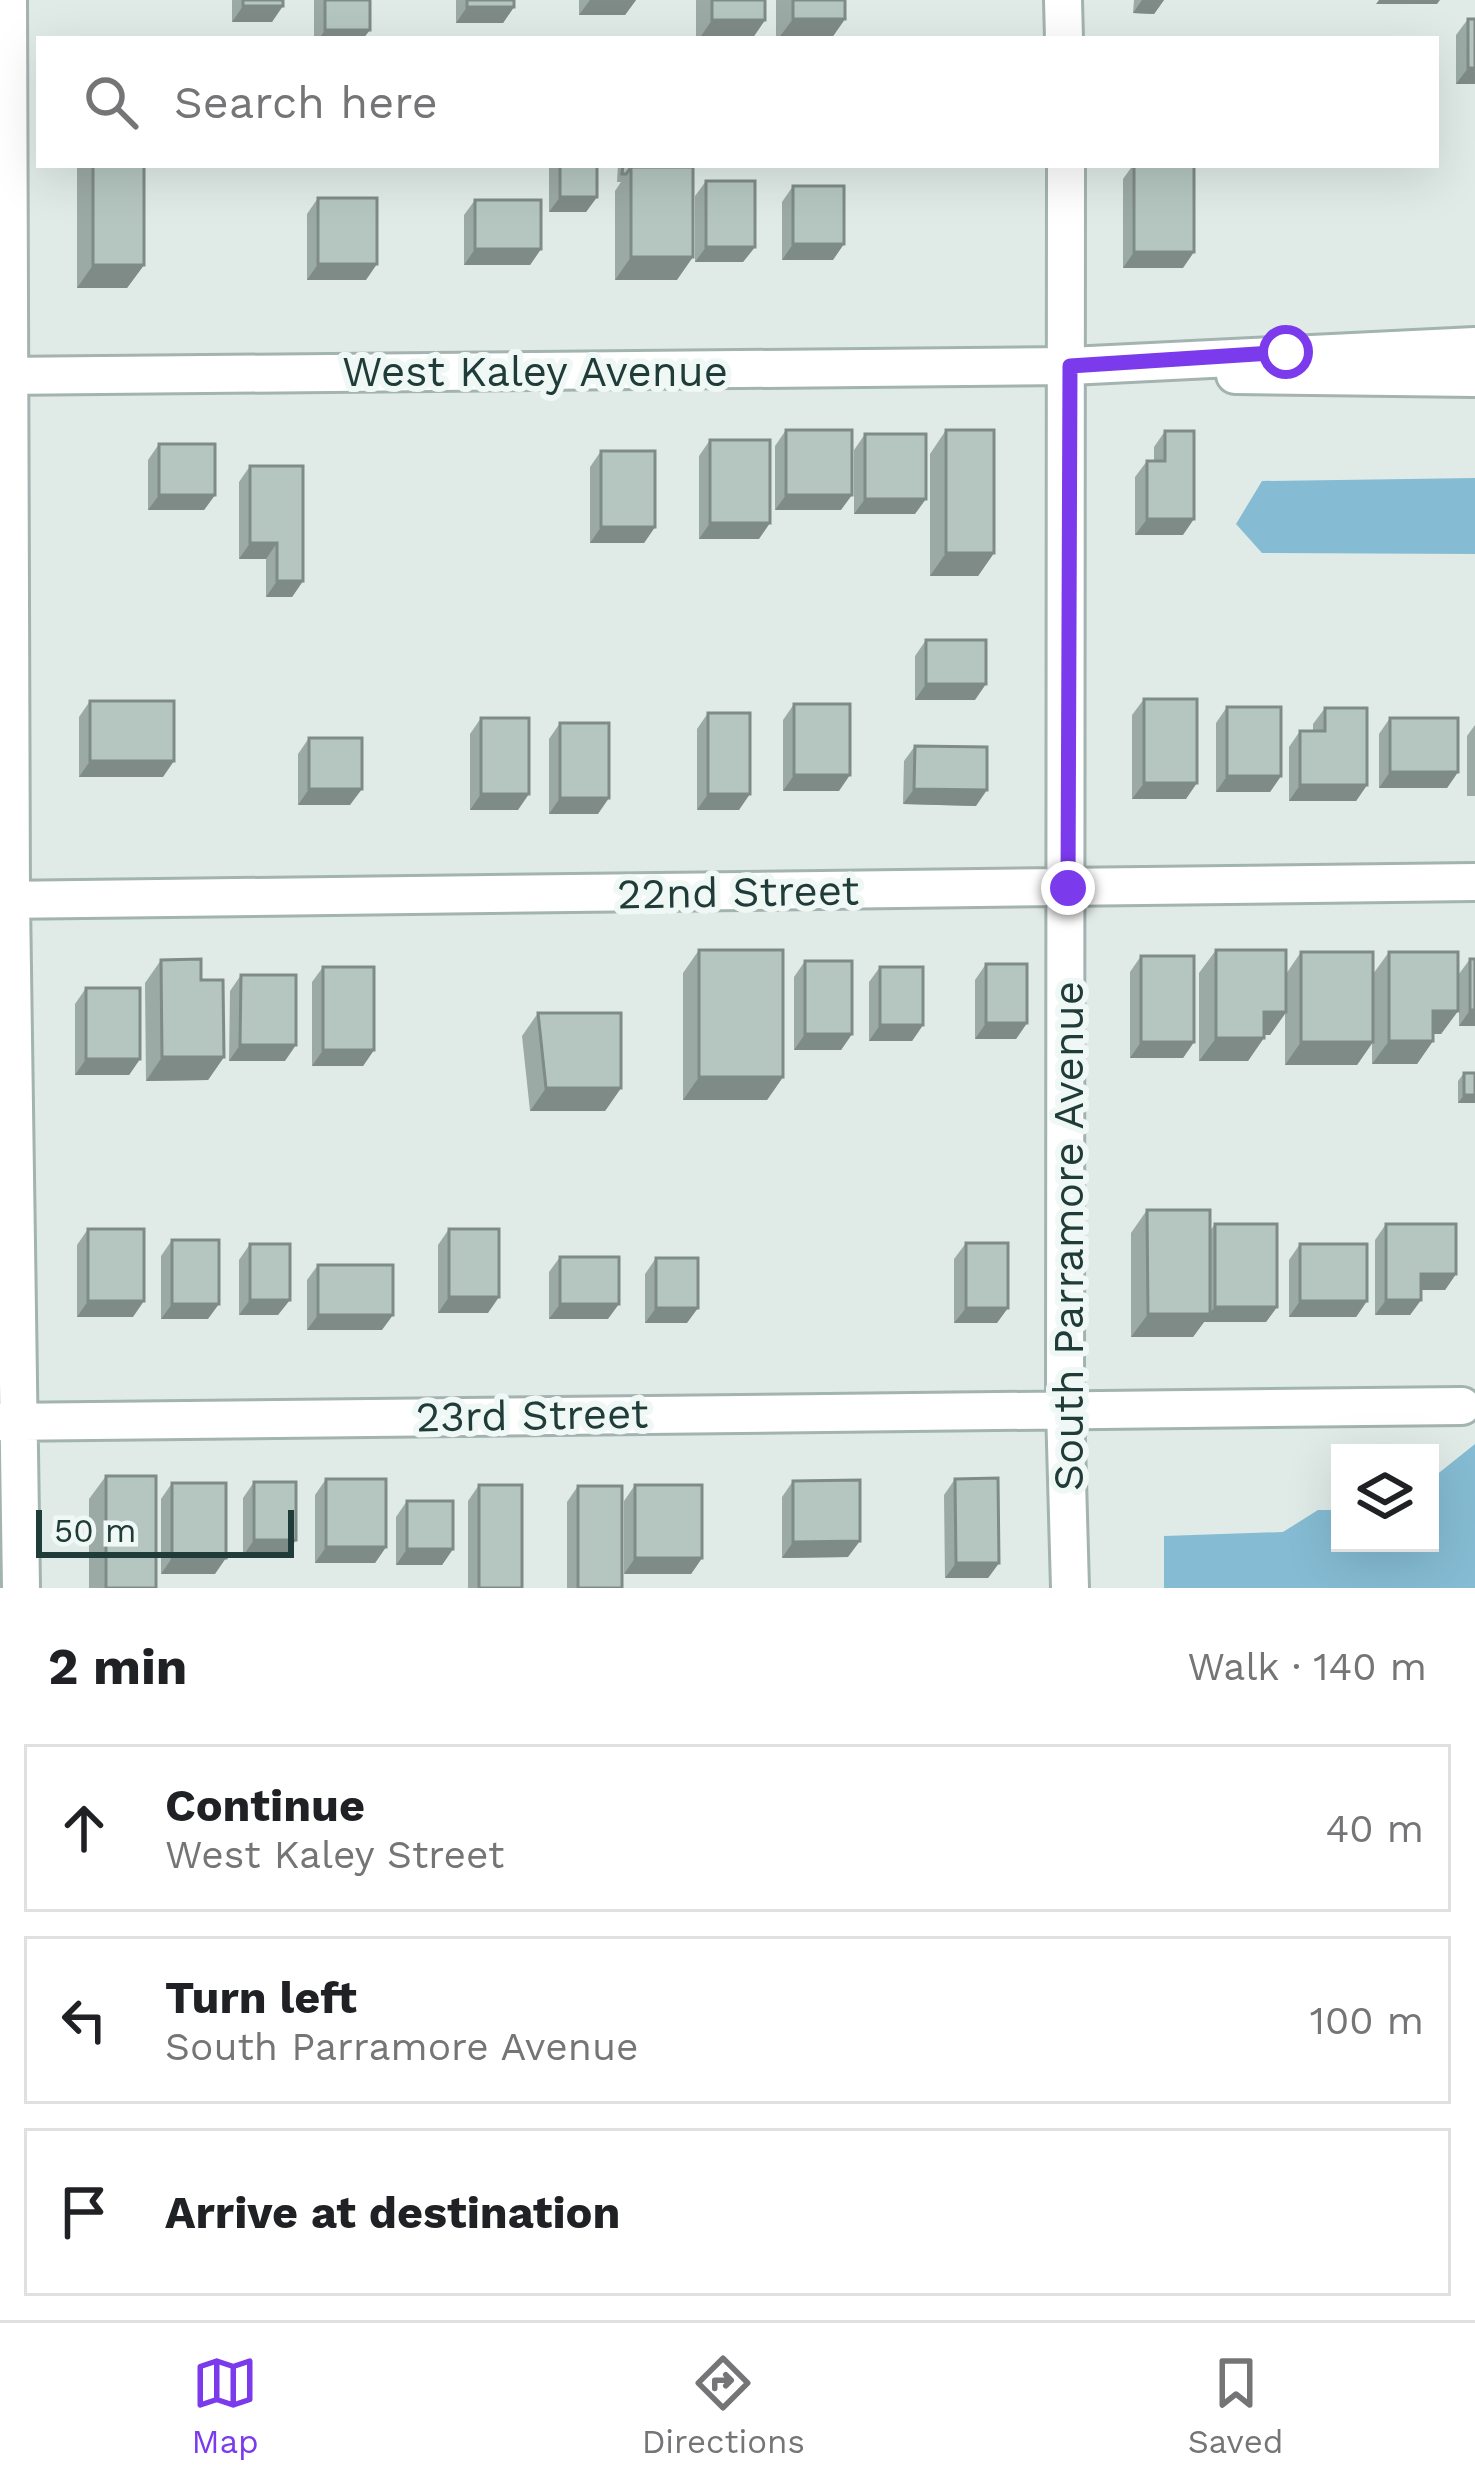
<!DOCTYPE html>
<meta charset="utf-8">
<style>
:root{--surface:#fff;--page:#f2f2f2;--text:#202124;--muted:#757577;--line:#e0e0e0;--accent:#7c3aed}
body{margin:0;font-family:"Work Sans",sans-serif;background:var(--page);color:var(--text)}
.controls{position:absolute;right:36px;bottom:36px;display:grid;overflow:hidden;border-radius:0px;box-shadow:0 12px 48px #0002}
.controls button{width:108px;height:108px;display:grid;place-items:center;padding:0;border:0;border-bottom:3px solid var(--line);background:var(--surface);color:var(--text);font:60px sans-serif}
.scale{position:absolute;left:36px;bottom:30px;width:258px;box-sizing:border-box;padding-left:12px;border:6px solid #203c39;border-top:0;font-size:33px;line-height:42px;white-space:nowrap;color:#203c39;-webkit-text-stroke:9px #f0f8f5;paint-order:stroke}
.stop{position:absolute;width:36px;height:36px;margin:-27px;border:9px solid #7c3aed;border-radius:50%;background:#fff}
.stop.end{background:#7c3aed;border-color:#fff;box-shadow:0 3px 12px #0008}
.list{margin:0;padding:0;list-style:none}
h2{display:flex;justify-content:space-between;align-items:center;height:156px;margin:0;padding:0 48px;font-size:51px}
h2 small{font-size:39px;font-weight:400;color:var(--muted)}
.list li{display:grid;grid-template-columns:78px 1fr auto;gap:36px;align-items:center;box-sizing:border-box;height:168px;margin:0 24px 24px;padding:0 24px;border:3px solid var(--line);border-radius:0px}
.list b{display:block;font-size:45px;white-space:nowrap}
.list p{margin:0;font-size:39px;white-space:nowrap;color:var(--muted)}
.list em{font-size:39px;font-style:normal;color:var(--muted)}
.icon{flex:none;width:66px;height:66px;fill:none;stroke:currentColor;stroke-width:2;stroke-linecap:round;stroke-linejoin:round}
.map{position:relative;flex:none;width:1475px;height:1588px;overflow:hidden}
.search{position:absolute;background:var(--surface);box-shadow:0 12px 48px #0002;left:36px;right:36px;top:36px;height:132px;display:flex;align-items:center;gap:30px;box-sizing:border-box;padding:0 42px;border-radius:0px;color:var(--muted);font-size:45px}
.sheet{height:732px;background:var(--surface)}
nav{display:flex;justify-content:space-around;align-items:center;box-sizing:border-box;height:168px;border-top:3px solid var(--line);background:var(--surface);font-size:33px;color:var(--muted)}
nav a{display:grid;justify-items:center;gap:6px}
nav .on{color:var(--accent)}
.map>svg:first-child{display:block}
.water{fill:#85bcd3}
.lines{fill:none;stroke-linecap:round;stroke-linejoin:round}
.minor-casing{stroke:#a3b3b0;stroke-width:42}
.minor{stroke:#fff;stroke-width:36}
.wall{fill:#9caaa6}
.shaded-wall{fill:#7f8b87}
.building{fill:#b5c6c1;stroke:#7f8b87;stroke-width:3}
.route{stroke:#7c3aed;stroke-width:15}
.labels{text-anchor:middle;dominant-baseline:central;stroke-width:12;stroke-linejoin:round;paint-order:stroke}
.street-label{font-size:42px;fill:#203c39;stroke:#f0f8f5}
</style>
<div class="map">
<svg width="1475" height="1588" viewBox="0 0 1475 1588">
<rect width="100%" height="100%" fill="#e0ebe8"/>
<path class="water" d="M1475 478V554L1262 553 1236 524 1262 481Z
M1475 1444V1588H1164V1536L1283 1532 1318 1510H1340V1543H1430V1480Z"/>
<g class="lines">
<g class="minor-casing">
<path id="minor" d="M8 0 11 900 21 1588
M1063 0 1064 39
M1066 165 1065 1408 1070 1588
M1235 375 1475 378
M0 376 1070 366 1475 346
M0 900 1475 882
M0 1422 1462 1406"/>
</g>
<use href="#minor" class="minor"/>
</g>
<path class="wall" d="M232 0H283L272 22H232Z
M314 0H370L363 39H314Z
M456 0H514V7L503 23H456Z
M579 0H636L625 15H579Z
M696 0H765V20L752 39H696Z
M776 0H845V19L831 39H776Z
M1134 0H1164L1154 14 1133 13Z
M1468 19 1475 84H1456V35Z
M77 165H144V265L127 288H77Z
M549 165H597V197L586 212H549Z
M618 165H638V167H644V165H679L677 280H615V191L621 182H617Z
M1133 165H1194L1183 268H1123V179Z
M706 181 755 247 743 262H695V196Z
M793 186 833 260H782V202Z
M318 198 366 280H307V214Z
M475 200 541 249 530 265H464V215Z
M786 430 841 510H775V446Z
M946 430 994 553 978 576H930V454Z
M1165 431 1183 535H1135V477L1147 461H1154V447Z
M865 434 915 514H854V450Z
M710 440 759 539H699V456Z
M159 444 215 495 204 510H148V460Z
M601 451 655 527 644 543H590V467Z
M250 466 303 581 292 597H266V559H239V482Z
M926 640 975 700H915V656Z
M1144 699 1186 799H1132V715Z
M90 701 163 777H79V717Z
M794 704 839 791H783V720Z
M1227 707 1281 776 1270 792H1216V723Z
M1325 708 1367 785 1356 801H1289V747L1300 731H1313V724Z
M708 713 739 810H697V729Z
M481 718 518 810H470V734Z
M1390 718 1458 772 1447 788H1379V734Z
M560 723 598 814H549V739Z
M1475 725V796H1467V736Z
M309 738 350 805H298V754Z
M915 746 976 806 903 804 904 761Z
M699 950 783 1077 767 1100H683V973Z
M1216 950 1286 974 1301 952 1373 974 1389 952 1458 1011 1441 1034H1433V1041L1417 1064H1372V1043L1357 1065H1285V1014L1270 1035H1264L1248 1061H1199V973Z
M1141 956 1194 1042 1183 1058H1130V972Z
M1470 959 1475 1026H1459V974Z
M161 960 201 980 224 1057 208 1080 146 1081 145 983Z
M805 961 852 1034 841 1050H794V977Z
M986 964 1027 1023 1016 1039H975V980Z
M323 967 374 1050 363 1066H312V982Z
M880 967 923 1025 912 1041H869V982Z
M241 975 285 1061H229L230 991Z
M86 988 140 1059 129 1075H75V1004Z
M538 1013 621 1088 605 1111H530L522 1036Z
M1464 1073 1475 1103H1458V1081Z
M1147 1210 1210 1231 1215 1224 1277 1307 1266 1322H1204L1193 1337H1131V1233Z
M1386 1224 1456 1274 1445 1290H1421V1300L1410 1315H1375V1240Z
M88 1229 133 1317H77V1245Z
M449 1229 488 1313H438V1245Z
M172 1240 208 1319H161V1256Z
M966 1243 997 1323H954V1259Z
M250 1244 278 1315H239V1260Z
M1300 1244 1367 1301 1356 1317H1289V1260Z
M560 1257 608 1319H549V1272Z
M656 1258 687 1323H645V1274Z
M318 1265 382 1330H307V1280Z
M106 1476 156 1588H89V1499Z
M326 1479 386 1547 375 1563H315V1495Z
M955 1479 999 1563 988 1578H945L944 1495Z
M793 1481 848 1557 782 1558V1497Z
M254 1482 285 1556H243V1498Z
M172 1483 215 1574H161V1499Z
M479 1485 522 1588H468V1501Z
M635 1485 702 1558 691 1574H624V1501Z
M578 1486 622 1588H567V1502Z
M407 1501 453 1549 442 1565H396V1517Z"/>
<path class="shaded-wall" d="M590 0H636L625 15H579Z
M1142 0H1164L1154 14 1133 13Z
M1379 0H1440L1437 4H1376Z
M243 6H283L272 22H232Z
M467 7H514L503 23H456Z
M793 19H845L831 39H778Z
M712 20H765L752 39H699Z
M325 30H370L363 39H319Z
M1468 68H1475V84H1456Z
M560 197H597L586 212H549Z
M793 244H844L833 260H782Z
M706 247H755L743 262H695Z
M475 249H541L530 265H464Z
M1134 252H1194L1183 268H1123Z
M631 257H693L677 280H615Z
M318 264H377L366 280H307Z
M93 265H144L127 288H77Z
M159 495H215L204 510H148Z
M786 495H852L841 510H775Z
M865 499H926L915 514H854Z
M1147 519H1194L1183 535H1135Z
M710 523H770L759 539H699Z
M601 527H655L644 543H590Z
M250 543H277L266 559H239Z
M946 553H994L978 576H930Z
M277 581H303L292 597H266Z
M926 684H986L975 700H915Z
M90 761H174L163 777H79Z
M1390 772H1458L1447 788H1379Z
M794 775H850L839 791H783Z
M1227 776H1281L1270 792H1216Z
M1144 783H1197L1186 799H1132Z
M1300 785H1367L1356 801H1289Z
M309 789H362L350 805H298Z
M914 789 987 790 976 806 903 804Z
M481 794H529L518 810H470Z
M708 794H750L739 810H697Z
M560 798H609L598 814H549Z
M1470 1010H1475V1026H1459Z
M1433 1011H1458L1441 1034H1417Z
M1264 1012H1286L1270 1035H1248Z
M986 1023H1027L1016 1039H975Z
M880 1025H923L912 1041H869Z
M805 1034H852L841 1050H794Z
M1216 1038H1264L1248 1061H1199Z
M1389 1041H1433L1417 1064H1372Z
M1141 1042H1194L1183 1058H1130Z
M1301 1042H1373L1357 1065H1285Z
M240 1045H296L285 1061H229Z
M323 1050H374L363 1066H312Z
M162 1057H224L208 1080 146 1081Z
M86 1059H140L129 1075H75Z
M699 1077H783L767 1100H683Z
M546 1088H621L605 1111H530Z
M1464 1095H1475V1103H1458Z
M1421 1274H1456L1445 1290H1410Z
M449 1297H499L488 1313H438Z
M250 1300H290L278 1315H239Z
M1386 1300H1421L1410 1315H1375Z
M88 1301H144L133 1317H77Z
M1300 1301H1367L1356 1317H1289Z
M172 1304H219L208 1319H161Z
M560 1304H619L608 1319H549Z
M1215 1307H1277L1266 1322H1204L1193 1337H1131L1148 1314H1209Z
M656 1308H698L687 1323H645Z
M966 1308H1008L997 1323H954Z
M318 1315H393L382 1330H307Z
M254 1540H296L285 1556H243Z
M860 1541 848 1557 782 1558 793 1542Z
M326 1547H386L375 1563H315Z
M407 1549H453L442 1565H396Z
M172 1558H226L215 1574H161Z
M635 1558H702L691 1574H624Z
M956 1563H999L988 1578H945Z"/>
<path class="building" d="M243 0H283V6H243Z
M325 0H370V30H325Z
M467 0H514V7H467Z
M712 0H765V20H712Z
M793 0H845V19H793Z
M1468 19H1475V68H1468Z
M93 165H144V265H93Z
M560 165H597V197H560Z
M623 165H638V167H631L626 174H622Z
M649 165H679V167H649Z
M1134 165H1194V252H1134Z
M631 167H693V257H631Z
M706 181H755V247H706Z
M793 186H844V244H793Z
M318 198H377V264H318Z
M475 200H541V249H475Z
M786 430H852V495H786Z
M946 430H994V553H946Z
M1165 431H1194V519H1147V461H1165Z
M865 434H926V499H865Z
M710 440H770V523H710Z
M159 444H215V495H159Z
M601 451H655V527H601Z
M250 466H303V581H277V543H250Z
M926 640H986V684H926Z
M1144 699H1197V783H1144Z
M90 701H174V761H90Z
M794 704H850V775H794Z
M1227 707H1281V776H1227Z
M1325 708H1367V785H1300V731H1325Z
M708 713H750V794H708Z
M481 718H529V794H481Z
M1390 718H1458V772H1390Z
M560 723H609V798H560Z
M309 738H362V789H309Z
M915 746 987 747V790L914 789Z
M699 950H783V1077H699Z
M1216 950H1286V1012H1264V1038H1216Z
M1301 952H1373V1042H1301Z
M1389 952H1458V1011H1433V1041H1389Z
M1141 956H1194V1042H1141Z
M201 959V980H223L224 1057H162L161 960Z
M1470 959H1475V1010H1470Z
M805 961H852V1034H805Z
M986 964H1027V1023H986Z
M323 967H374V1050H323Z
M880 967H923V1025H880Z
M241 975H296V1045H240Z
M86 988H140V1059H86Z
M538 1013H621V1088H546Z
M1464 1073H1475V1095H1464Z
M1147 1210H1210V1314H1148Z
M1215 1224H1277V1307H1215Z
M1386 1224H1456V1274H1421V1300H1386Z
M88 1229H144V1301H88Z
M449 1229H499V1297H449Z
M172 1240H219V1304H172Z
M966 1243H1008V1308H966Z
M250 1244H290V1300H250Z
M1300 1244H1367V1301H1300Z
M560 1257H619V1304H560Z
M656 1258H698V1308H656Z
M318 1265H393V1315H318Z
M106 1476H156V1588H106Z
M998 1478 999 1563H956L955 1479Z
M326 1479H386V1547H326Z
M860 1480V1541L793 1542V1481Z
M254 1482H296V1540H254Z
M172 1483H226V1558H172Z
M479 1485H522V1588H479Z
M635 1485H702V1558H635Z
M578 1486H622V1588H578Z
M407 1501H453V1549H407Z"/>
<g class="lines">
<path class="route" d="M1068 888 1070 366 1286 352"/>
</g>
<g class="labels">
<g class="street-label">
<text x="535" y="371">West Kaley Avenue</text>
<text transform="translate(738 892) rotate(-1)">22nd Street</text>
<text transform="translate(1068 1236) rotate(-90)">South Parramore Avenue</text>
<text transform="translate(532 1415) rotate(-1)">23rd Street</text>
</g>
</g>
</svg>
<div class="controls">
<button><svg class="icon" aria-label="layers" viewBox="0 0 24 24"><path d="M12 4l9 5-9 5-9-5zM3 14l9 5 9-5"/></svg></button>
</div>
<div class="scale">50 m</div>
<div class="stop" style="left:1286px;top:352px"></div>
<div class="stop end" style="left:1068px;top:888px"></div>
<div class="search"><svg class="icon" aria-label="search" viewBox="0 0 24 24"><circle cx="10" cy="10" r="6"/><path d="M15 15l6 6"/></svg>Search here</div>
</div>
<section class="sheet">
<h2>2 min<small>Walk · 140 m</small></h2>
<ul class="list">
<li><svg class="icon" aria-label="ahead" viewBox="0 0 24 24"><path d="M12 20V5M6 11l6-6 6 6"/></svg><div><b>Continue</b><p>West Kaley Street</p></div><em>40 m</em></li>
<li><svg class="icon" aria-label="left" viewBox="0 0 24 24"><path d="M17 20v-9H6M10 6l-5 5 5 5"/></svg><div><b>Turn left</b><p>South Parramore Avenue</p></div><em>100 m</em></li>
<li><svg class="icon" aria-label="arrive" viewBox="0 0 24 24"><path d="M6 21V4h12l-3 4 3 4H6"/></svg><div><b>Arrive at destination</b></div></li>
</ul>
</section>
<nav>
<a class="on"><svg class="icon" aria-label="map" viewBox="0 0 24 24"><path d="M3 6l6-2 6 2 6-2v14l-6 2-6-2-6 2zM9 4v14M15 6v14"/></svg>Map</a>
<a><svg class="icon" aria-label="directions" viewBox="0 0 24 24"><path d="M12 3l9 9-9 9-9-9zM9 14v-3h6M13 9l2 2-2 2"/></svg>Directions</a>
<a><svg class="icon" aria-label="saved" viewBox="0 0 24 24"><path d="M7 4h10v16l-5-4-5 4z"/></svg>Saved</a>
</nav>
